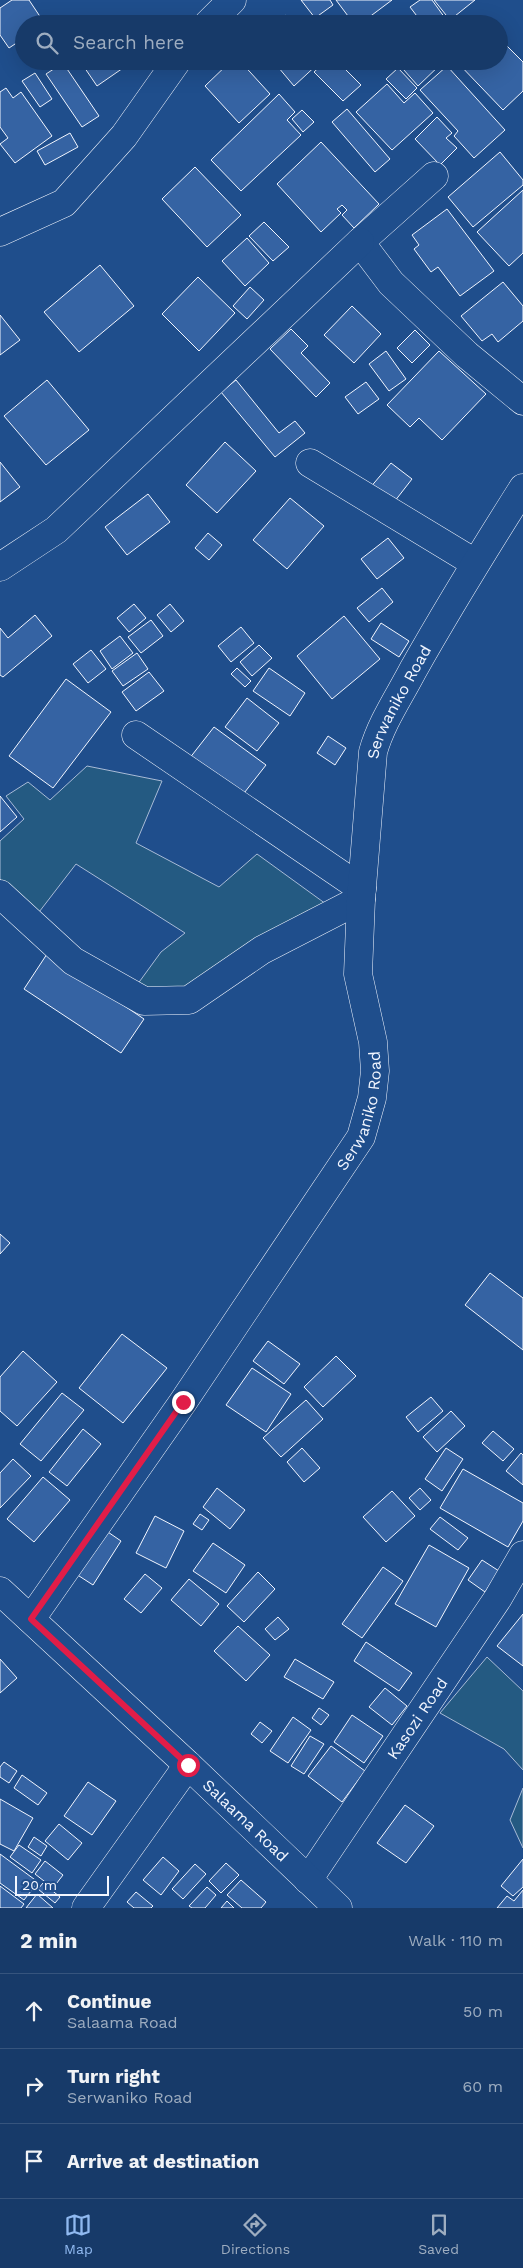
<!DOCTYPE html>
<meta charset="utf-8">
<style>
:root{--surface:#173a69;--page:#244571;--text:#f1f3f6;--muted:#9eadc0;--line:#36547d;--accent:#90b9f0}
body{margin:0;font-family:"Work Sans",sans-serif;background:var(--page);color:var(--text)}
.scale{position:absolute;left:15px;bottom:12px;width:94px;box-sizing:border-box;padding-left:5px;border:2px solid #f2f6ff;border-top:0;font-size:14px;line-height:18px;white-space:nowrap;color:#f2f6ff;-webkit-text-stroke:4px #1f4e8c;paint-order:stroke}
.stop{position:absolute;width:15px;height:15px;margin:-11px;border:4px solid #e11d48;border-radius:50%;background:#fff}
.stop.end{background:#e11d48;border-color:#fff;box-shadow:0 1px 5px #0008}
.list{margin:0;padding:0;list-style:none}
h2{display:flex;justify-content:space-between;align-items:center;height:65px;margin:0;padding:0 20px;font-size:21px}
h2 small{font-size:16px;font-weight:400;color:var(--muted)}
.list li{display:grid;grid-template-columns:32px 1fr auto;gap:15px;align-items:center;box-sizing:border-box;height:75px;padding:0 20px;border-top:1px solid var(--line)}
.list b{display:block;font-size:19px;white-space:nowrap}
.list p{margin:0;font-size:16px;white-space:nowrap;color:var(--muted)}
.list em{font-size:16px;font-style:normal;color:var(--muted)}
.icon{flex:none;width:28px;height:28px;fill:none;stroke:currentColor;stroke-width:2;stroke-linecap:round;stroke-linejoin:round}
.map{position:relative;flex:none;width:523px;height:1908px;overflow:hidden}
.search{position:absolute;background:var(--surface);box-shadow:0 5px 20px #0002;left:15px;right:15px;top:15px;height:55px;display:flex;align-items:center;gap:12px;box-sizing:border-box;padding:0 18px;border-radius:28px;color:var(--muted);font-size:19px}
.sheet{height:290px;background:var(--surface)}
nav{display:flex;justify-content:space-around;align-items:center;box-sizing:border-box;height:70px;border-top:1px solid var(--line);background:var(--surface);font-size:14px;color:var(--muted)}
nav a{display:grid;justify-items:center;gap:2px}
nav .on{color:var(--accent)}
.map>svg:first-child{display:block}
.green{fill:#245a82;stroke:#a8bbd7}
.building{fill:#3563a3;stroke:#f2f6ff}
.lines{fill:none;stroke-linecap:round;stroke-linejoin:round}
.minor-casing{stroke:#f2f6ff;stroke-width:29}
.secondary-casing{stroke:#f2f6ff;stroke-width:29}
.minor{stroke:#1f4e8c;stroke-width:28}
.secondary{stroke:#1f4e8c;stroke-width:28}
.route{stroke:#e11d48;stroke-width:6}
.labels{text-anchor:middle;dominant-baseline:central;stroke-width:4;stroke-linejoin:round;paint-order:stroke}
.street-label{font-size:16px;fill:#f2f6ff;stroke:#1f4e8c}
</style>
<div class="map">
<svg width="523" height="1908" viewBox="0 0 523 1908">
<rect width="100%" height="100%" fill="#1f4e8c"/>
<path class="green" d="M87 766 162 781 136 843 219 887 257 854 326 904 187 996H150L137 985 161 952 185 933 76 864 36 916 0 879V841L24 819 6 796 28 782 50 800Z
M487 1657 523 1691V1770L504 1749 440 1713Z
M523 1788V1848L510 1820Z"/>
<path class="building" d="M12 0H29L45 24H24V38L9 48 0 35V8Z
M301 0H330L333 5 315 18Z
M336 0H392L360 24H354Z
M420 0H432L445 18 438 24H423L410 7Z
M434 0H475L450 20Z
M286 15 294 24H275Z
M478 17 485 24H472Z
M499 38 523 62V91L503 110 456 61H499Z
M80 61H123L126 66 97 86Z
M231 61H240L270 94 239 123 205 86Z
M273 61H321L294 86Z
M326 61H337L361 85 343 101 314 72Z
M396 61H441L442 63 418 86Z
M63 63 99 116 82 127 46 74Z
M447 66 505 130 474 158 454 136 458 131 420 90Z
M398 68 417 88 406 99 386 79Z
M35 73 52 99 40 107 22 81Z
M387 84 404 103 415 93 433 113 392 150 356 112Z
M6 88 13 98 21 92 52 136 15 163 0 144 8 138 0 127V92Z
M279 94 295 112 287 120 301 135 241 191 211 160Z
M347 109 390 159 375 172 332 122Z
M302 110 314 122 303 132 292 119Z
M437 117 452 133 446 138 457 148 440 165 415 139Z
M70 133 78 147 45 165 37 151Z
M321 142 379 204 354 228 342 215 347 210 342 205 337 209 341 213 321 232 277 184Z
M500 152 523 180V185L473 227 448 197Z
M195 167 241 215 207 247 162 199Z
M523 190V253L509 266 477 232Z
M447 209 494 271 460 296 438 267 431 272 414 249 419 245 412 235Z
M264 222 289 247 273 261 249 236Z
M247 238 269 263 245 286 222 261Z
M100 265 134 306 79 352 44 312Z
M198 277 235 313 199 351 162 314Z
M503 282 523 306V321L498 342 492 334 482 341 461 316Z
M250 287 264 300 247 319 233 306Z
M352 306 381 334 354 363 324 335Z
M0 315 20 340 0 355Z
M291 329 308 346 301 353 330 383 316 397 270 349Z
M415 330 430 345 412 363 397 348Z
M386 351 406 379 389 391 369 364Z
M439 351 486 394 442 440 419 418 410 427 387 405Z
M47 380 89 430 46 465 4 416Z
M236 380 279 433 295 421 305 433 275 457 221 392Z
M366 382 379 399 358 414 345 397Z
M225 442 256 471 217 513 186 485Z
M0 462 20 487 0 502Z
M391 463 412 479 391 506 369 489Z
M148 494 170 522 127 555 105 527Z
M290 498 324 526 287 569 253 540Z
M208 533 222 545 209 560 195 548Z
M388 538 404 558 377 579 361 559Z
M382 588 393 602 369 622 357 608Z
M134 604 146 618 129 632 117 618Z
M170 604 184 621 171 632 157 615Z
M35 615 52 636 3 677 0 675V628L8 638Z
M344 616 380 659 332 699 297 656Z
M151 620 163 636 141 653 128 637Z
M381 623 409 641 399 657 371 639Z
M241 627 254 643 231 662 218 646Z
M120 636 133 653 112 669 100 651Z
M259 645 272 658 252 676 240 662Z
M91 650 106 669 88 683 73 664Z
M137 653 148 669 123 686 112 671Z
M237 668 251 681 245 687 231 674Z
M269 668 305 693 290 716 253 691Z
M149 672 164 691 136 711 122 692Z
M66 679 111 712 53 788 9 756Z
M247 698 279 723 257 751 225 727Z
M214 727 266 765 241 797 189 759Z
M328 736 346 748 335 765 317 753Z
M0 796 17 817 0 832Z
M47 954 144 1019 121 1053 24 989Z
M0 1234 10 1243 0 1254Z
M490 1273 523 1298V1350L465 1305Z
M122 1334 167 1368 123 1423 79 1388Z
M268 1341 300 1364 284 1384 253 1361Z
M23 1351 57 1382 17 1426 0 1411V1377Z
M336 1356 356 1376 323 1407 304 1387Z
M252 1368 291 1394 266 1432 226 1405Z
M62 1393 84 1410 41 1461 20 1444Z
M431 1397 443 1411 418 1432 406 1417Z
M306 1400 323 1419 281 1457 263 1438Z
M451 1411 465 1426 437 1452 423 1437Z
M83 1429 101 1444 67 1486 49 1472Z
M493 1431 514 1449 503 1461 482 1443Z
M302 1448 320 1468 304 1482 287 1462Z
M446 1448 463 1459 442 1491 425 1479Z
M521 1453 523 1455V1485L506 1471Z
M13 1459 31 1476 0 1508V1473Z
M463 1469 523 1503V1521L508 1547 440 1508Z
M43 1477 70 1500 34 1542 7 1519Z
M217 1488 245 1510 230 1529 203 1507Z
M420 1488 431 1500 420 1510 409 1498Z
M392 1491 415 1516 386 1542 363 1517Z
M200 1514 209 1520 202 1530 193 1524Z
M155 1516 184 1531 166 1568 136 1553Z
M440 1517 468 1538 458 1550 430 1529Z
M105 1530 121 1541 93 1585 76 1574Z
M213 1543 245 1565 226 1593 193 1571Z
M429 1545 469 1568 436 1627 395 1604Z
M482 1560 499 1571 485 1592 468 1580Z
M383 1567 403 1581 362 1638 342 1624Z
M258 1572 275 1589 244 1622 227 1606Z
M145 1574 162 1588 141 1613 124 1599Z
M189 1579 219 1604 201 1626 171 1600Z
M523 1614V1666L497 1646Z
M278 1617 289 1629 275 1640 265 1629Z
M238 1626 270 1655 246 1681 214 1651Z
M366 1642 412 1673 399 1691 354 1661Z
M0 1659 17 1678 0 1693Z
M295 1659 334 1682 323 1699 284 1677Z
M385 1688 407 1706 392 1725 369 1707Z
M319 1708 329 1715 321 1725 312 1718Z
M352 1715 383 1736 364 1763 334 1742Z
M293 1717 311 1730 288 1763 270 1751Z
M260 1722 272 1731 262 1743 251 1734Z
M310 1736 324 1744 304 1774 291 1766Z
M331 1746 365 1771 342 1802 308 1776Z
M4 1762 17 1771 9 1783 0 1777V1767Z
M22 1775 47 1793 38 1805 14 1788Z
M88 1782 116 1801 92 1835 64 1816Z
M0 1799 33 1818 14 1851 0 1844Z
M405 1805 434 1826 406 1863 377 1843Z
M59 1824 82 1843 68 1860 45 1841Z
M34 1837 47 1846 41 1856 28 1847Z
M19 1845 41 1860 32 1873 10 1857Z
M0 1854 38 1882 24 1900 0 1883Z
M163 1857 179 1871 161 1895 143 1880Z
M523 1859V1887L513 1896 501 1886Z
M45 1861 63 1875 53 1888 35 1874Z
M226 1863 239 1875 221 1893 209 1881Z
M195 1864 206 1874 183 1899 172 1889Z
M241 1880 266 1902 261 1908H242L227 1895Z
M43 1883 60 1897 55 1903 38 1889Z
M0 1886 24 1904 21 1908H0Z
M207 1887 216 1895 205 1908H192L189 1906Z
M523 1890V1908H497L507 1896 514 1901Z
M136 1892 153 1906 151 1908H134L127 1902Z
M37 1894 53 1908H26Z
M227 1901 234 1908H221Z"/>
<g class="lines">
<g class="minor-casing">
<g id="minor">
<path d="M208 24 232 0"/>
<path d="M434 176 360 242 391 283 467 355 523 401"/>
<path d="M0 232 64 203 124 136 177 61"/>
<path d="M310 463 475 563"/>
<path d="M0 567 56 530 360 242"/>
<path d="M136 735 362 889"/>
<path d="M0 894 73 961 144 1001 189 1000 262 950 361 899"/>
<path id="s1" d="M31 1619 183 1402 361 1137 372 1098 375 1071 373 1042 358 974 361 899 373 752C381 723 399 697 413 670 448 608 485 548 523 488"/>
<path id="s2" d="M308 1880 498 1598 523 1555"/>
<path d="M86 1908 188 1765"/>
</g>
</g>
<g class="secondary-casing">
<g id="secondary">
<path id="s3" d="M0 1591 188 1765 338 1908"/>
</g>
</g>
<use href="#minor" class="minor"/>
<use href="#secondary" class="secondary"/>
</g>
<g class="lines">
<path class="route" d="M183 1402 31 1619 188 1765"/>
</g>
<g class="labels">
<g class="street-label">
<text stroke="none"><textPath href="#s1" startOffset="1029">Serwaniko Road</textPath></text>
<text stroke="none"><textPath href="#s1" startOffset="609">Serwaniko Road</textPath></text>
<text stroke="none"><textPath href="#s2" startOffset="195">Kasozi Road</textPath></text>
<text stroke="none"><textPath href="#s3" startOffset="336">Salaama Road</textPath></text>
</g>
</g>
</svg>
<div class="scale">20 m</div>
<div class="stop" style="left:188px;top:1765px"></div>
<div class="stop end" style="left:183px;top:1402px"></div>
<div class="search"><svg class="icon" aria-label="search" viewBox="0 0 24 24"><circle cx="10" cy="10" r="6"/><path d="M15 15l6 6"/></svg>Search here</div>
</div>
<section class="sheet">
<h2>2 min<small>Walk · 110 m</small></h2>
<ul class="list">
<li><svg class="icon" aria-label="ahead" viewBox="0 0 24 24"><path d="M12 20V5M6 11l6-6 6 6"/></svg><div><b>Continue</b><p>Salaama Road</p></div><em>50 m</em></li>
<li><svg class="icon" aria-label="right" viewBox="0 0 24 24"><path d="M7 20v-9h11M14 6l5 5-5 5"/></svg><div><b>Turn right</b><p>Serwaniko Road</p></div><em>60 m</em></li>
<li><svg class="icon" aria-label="arrive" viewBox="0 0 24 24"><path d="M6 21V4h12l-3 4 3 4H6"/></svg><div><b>Arrive at destination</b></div></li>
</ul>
</section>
<nav>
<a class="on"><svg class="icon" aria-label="map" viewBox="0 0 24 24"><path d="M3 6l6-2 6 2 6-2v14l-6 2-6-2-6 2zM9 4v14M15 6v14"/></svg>Map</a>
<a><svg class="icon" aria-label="directions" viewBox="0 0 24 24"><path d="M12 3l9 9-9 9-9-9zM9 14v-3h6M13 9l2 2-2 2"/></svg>Directions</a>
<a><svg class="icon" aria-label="saved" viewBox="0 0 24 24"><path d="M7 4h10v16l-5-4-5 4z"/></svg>Saved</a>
</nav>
